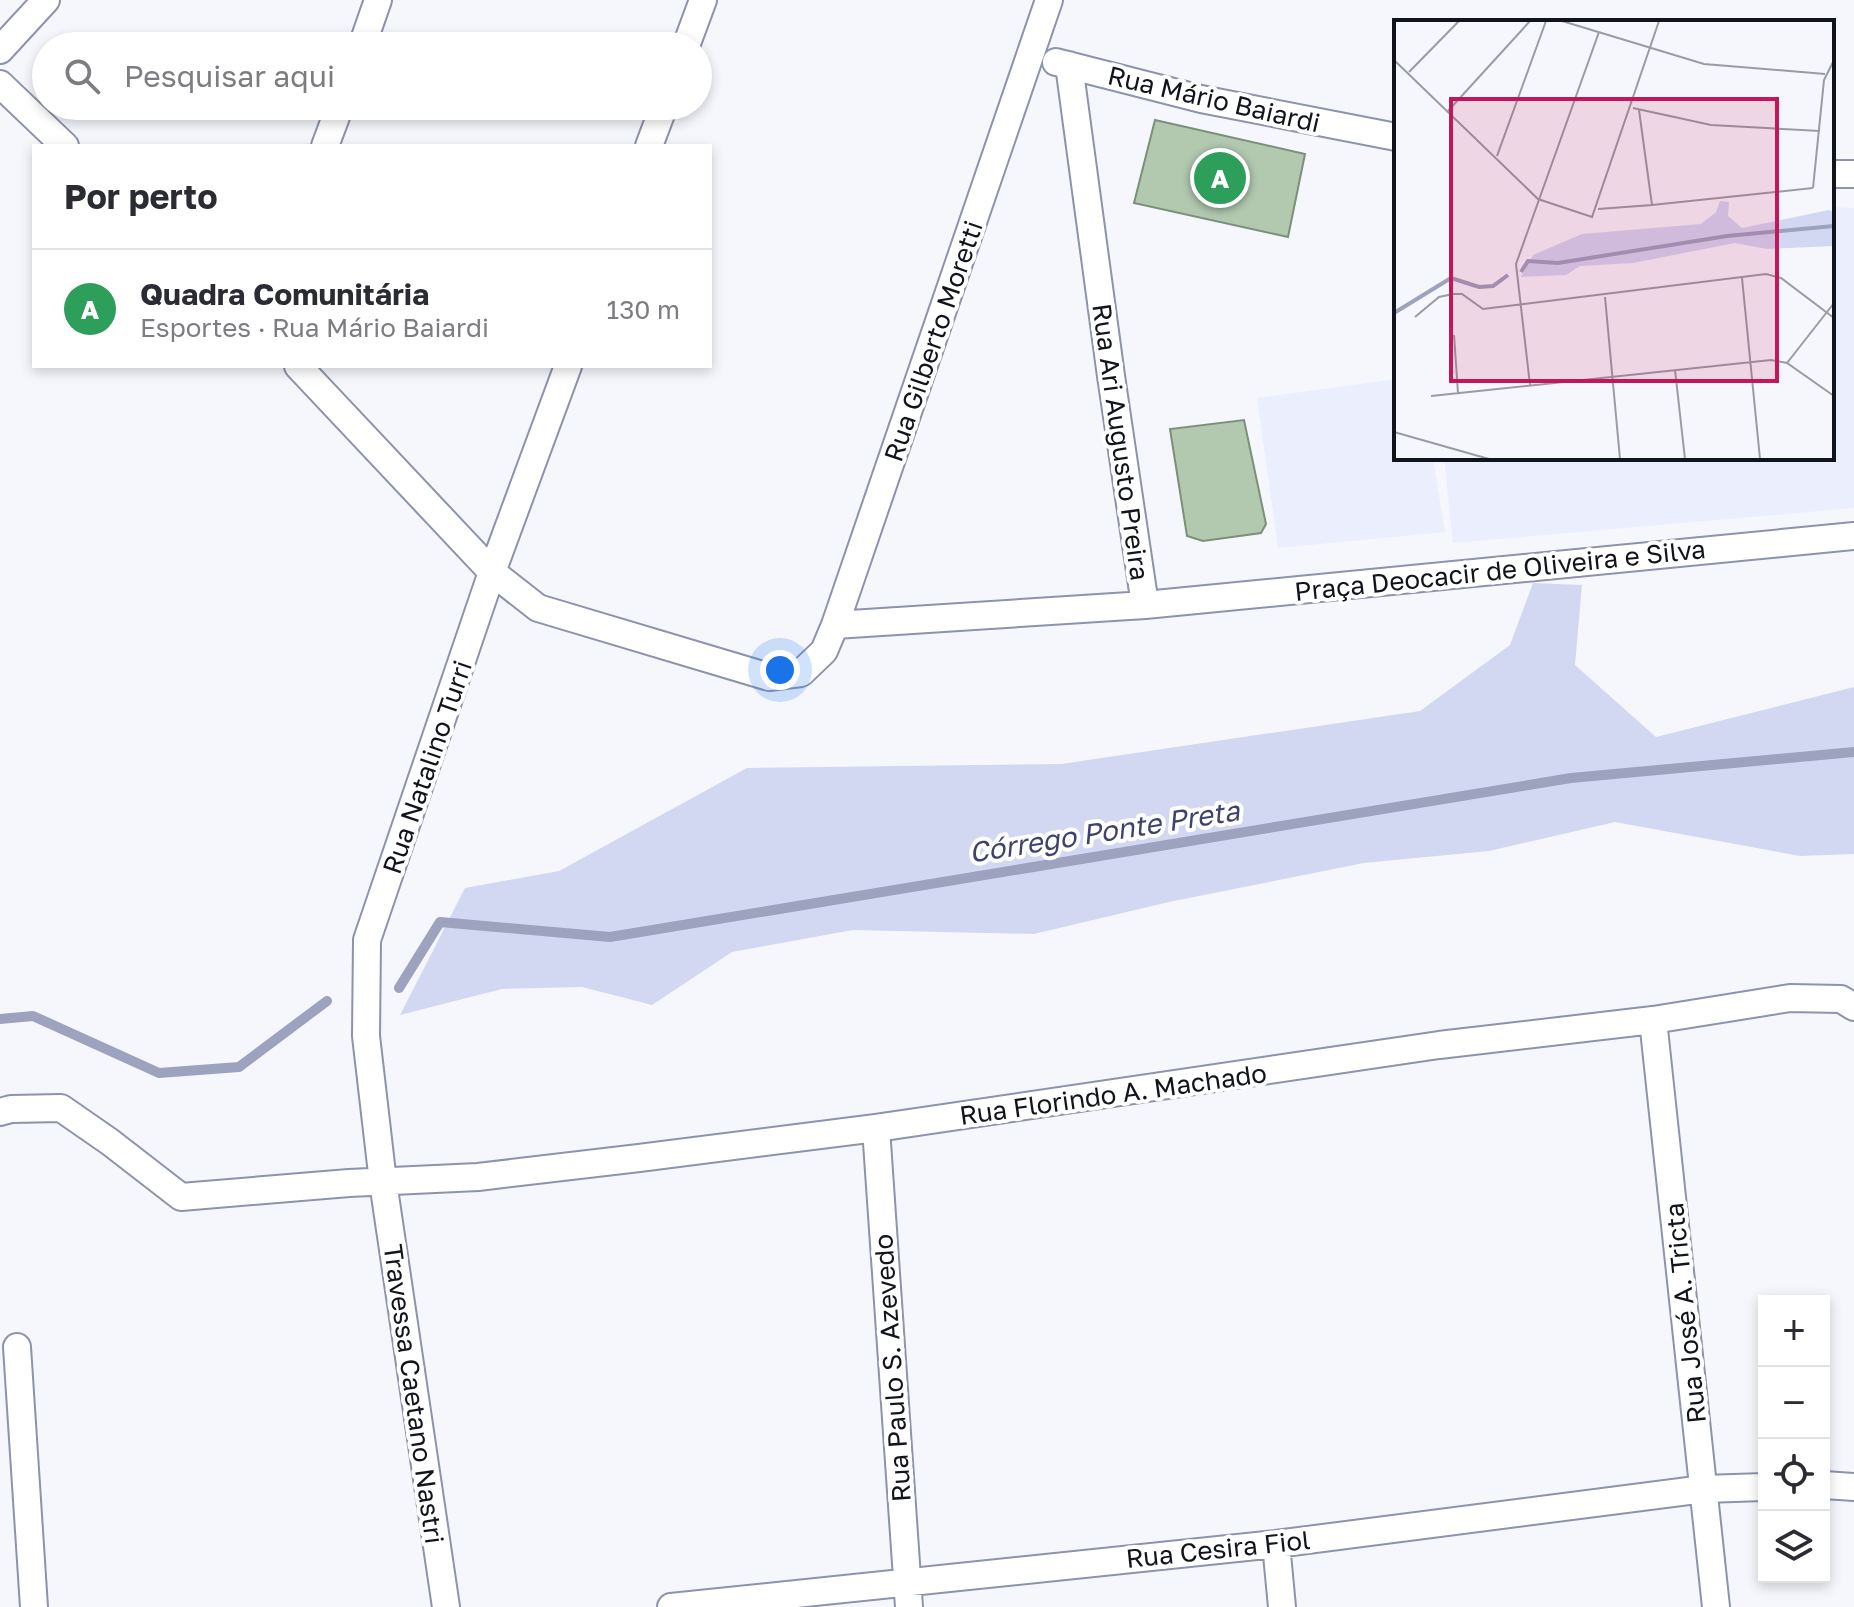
<!DOCTYPE html>
<html lang="pt">
<meta charset="utf-8">
<style>
:root{--surface:#fff;--page:#f2f2f3;--text:#2b2b33;--muted:#7c7c81;--line:#e1e1e2;--accent:#0b8043}
body{margin:0;font-family:"Golos Text",sans-serif;background:var(--page);color:var(--text)}
.controls{position:absolute;right:24px;bottom:24px;display:grid;overflow:hidden;border-radius:0px;box-shadow:0 4px 12px #0003}
.controls button{width:72px;height:72px;display:grid;place-items:center;padding:0;border:0;border-bottom:2px solid var(--line);background:var(--surface);color:var(--text);font:40px sans-serif}
.you{position:absolute;left:780px;top:670px;width:28px;height:28px;margin:-20px;border:6px solid #fff;border-radius:50%;background:#1a73e8;box-shadow:0 0 0 12px #1a73e833}
.badge{display:grid;place-items:center;width:52px;height:52px;border-radius:50%;background:var(--accent);color:#fff;font-size:26px;font-weight:700}
.pin{position:absolute;translate:-50% -50%;border:4px solid #fff;box-shadow:0 2px 8px #0006}
.list{margin:0;padding:0;list-style:none}
h2{display:flex;justify-content:space-between;align-items:center;height:104px;margin:0;padding:0 32px;font-size:34px}
h2 small{font-size:26px;font-weight:400;color:var(--muted)}
.list li{display:grid;grid-template-columns:52px 1fr auto;gap:24px;align-items:center;box-sizing:border-box;height:120px;padding:0 32px;border-top:2px solid var(--line)}
.list b{display:block;font-size:30px;white-space:nowrap}
.list p{margin:0;font-size:26px;white-space:nowrap;color:var(--muted)}
.list em{font-size:26px;font-style:normal;color:var(--muted)}
.icon{flex:none;width:44px;height:44px;fill:none;stroke:currentColor;stroke-width:2;stroke-linecap:round;stroke-linejoin:round}
.map{position:relative;flex:none;width:1854px;height:1607px;overflow:hidden}
.search{position:absolute;background:var(--surface);box-shadow:0 4px 12px #0003;left:32px;top:32px;width:680px;height:88px;display:flex;align-items:center;gap:20px;box-sizing:border-box;padding:0 28px;border-radius:44px;color:var(--muted);font-size:30px}
.panel{position:absolute;background:var(--surface);box-shadow:0 4px 12px #0003;left:32px;top:144px;width:680px;height:224px;border-radius:0px}
.map>svg:first-child{display:block}
.built{fill:#ebeefd}
.green{fill:#d3d8f2}
.lines{fill:none;stroke-linecap:round;stroke-linejoin:round}
.stream{stroke:#9da2bf;stroke-width:10}
.building{fill:#b2c9b0;stroke:#7b907a;stroke-width:2}
.minor-casing{stroke:#8d92ad;stroke-width:30}
.minor{stroke:#fff;stroke-width:26}
.labels{text-anchor:middle;dominant-baseline:central;stroke-width:8;stroke-linejoin:round;paint-order:stroke}
.street-label{font-size:26px;fill:#11131d;stroke:#fff}
.water-label{font-size:28px;font-style:italic;fill:#3d426e;stroke:#fff}
.inset-river{fill:none;stroke:#9da2bf;stroke-width:4}
.inset-road{fill:none;stroke:#9a9ca3;stroke-width:2}
.view{fill:#c2185b;fill-opacity:0.15;stroke:#c2185b;stroke-width:4}
.inset-edge{fill:none;stroke:#11131d;stroke-width:4}
</style>
<div class="map">
<svg width="1854" height="1607" viewBox="0 0 1854 1607">
<rect width="100%" height="100%" fill="#f6f7fd"/>
<path class="built" d="M1832 207 1854 208V508L1453 543 1444 458H1832Z
M1396 379V458H1433L1445 532 1278 548 1257 398Z"/>
<path class="green" d="M1533 583 1582 585 1575 665 1656 737 1854 687V854L1800 856 1615 822 1489 851 1364 863 1169 902 1034 934 853 930 732 952 652 1005 582 987 502 989 400 1015 465 888 559 871 747 768 1061 764 1420 711 1510 645Z"/>
<g class="lines">
<path class="stream" d="M399 988 440 922 610 937 1571 778 1854 752
M0 1019 33 1016 159 1073 239 1067 327 1001"/>
</g>
<path class="building" d="M1155 120 1305 154 1288 237 1134 203Z
M1244 420 1266 524 1261 533 1203 541 1187 536 1170 429Z"/>
<g class="lines">
<g class="minor-casing">
<path id="minor" d="M362 46 378 0
M686 46 703 0
M0 50 46 0
M1056 62 1201 99 1396 137
M0 84 65 146
M325 146 340 106
M649 146 664 106
M1832 174H1854
M298 366 492 572 538 608 769 677 801 673 824 651 835 625 1049 0
M1145 605 1854 536
M835 625 1145 605 1111 376 1069 65
M1653 1020 1716 1607
M0 1112 11 1109 61 1108 110 1142 181 1197 349 1183 478 1177 639 1158 876 1128 1439 1045 1653 1020 1790 998 1841 999 1854 1007
M876 1128 909 1607
M17 1347 34 1607
M1824 1485 1854 1487
M1276 1544 1282 1607
M446 1607 383 1182 366 1036 367 940 492 572 568 366
M671 1607 1276 1544 1704 1489 1764 1487"/>
</g>
<use href="#minor" class="minor"/>
</g>
<g class="labels">
<g class="street-label">
<text transform="translate(1214 99) rotate(13)">Rua Mário Baiardi</text>
<text transform="translate(933 341) rotate(-71)">Rua Gilberto Moretti</text>
<text transform="translate(1121 442) rotate(82)">Rua Ari Augusto Preira</text>
<text transform="translate(1500 570) rotate(-6)">Praça Deocacir de Oliveira e Silva</text>
<text transform="translate(427 767) rotate(-71)">Rua Natalino Turri</text>
<text transform="translate(1113 1094) rotate(-8)">Rua Florindo A. Machado</text>
<text transform="translate(1685 1313) rotate(-96)">Rua José A. Tricta</text>
<text transform="translate(892 1368) rotate(-94)">Rua Paulo S. Azevedo</text>
<text transform="translate(414 1394) rotate(82)">Travessa Caetano Nastri</text>
<text transform="translate(1218 1549) rotate(-6)">Rua Cesira Fiol</text>
</g>
<g class="water-label">
<text transform="translate(1104 831) rotate(-9)">Córrego Ponte Preta</text>
</g>
</g>
<g transform="translate(1394 20)">
<rect width="440" height="440" fill="#f6f7fd"/>
<path d="M326 181 335 182 334 196 348 208 435 190 440 192V226L373 229 341 223 239 243 186 246 172 255 127 257 139 235 188 214 307 204 322 192Z" fill="#d3d8f2"/>
<path class="inset-river" d="M127 252 134 241 164 243 333 216 440 206M0 293 57 258 85 267 99 266 114 255"/>
<path class="inset-road" d="M168 1 310 44 431 54M0 40 144 179 198 197 265 1M15 52 65 1M239 88 317 105 426 111M54 91 136 1M103 136 152 1M419 168 430 60 440 40M258 185 419 168M204 189 258 185 245 90M348 258 366 439M211 277 226 439M21 297 45 277 59 274H68L89 289 372 254 387 258 440 298M60 315 64 373M393 343 440 283M281 350 291 439M136 365 122 244 205 12M37 376 377 340 393 343 440 376M0 412 95 439"/>
<path class="view" d="M57 79H383V361H57Z"/>
<rect width="440" height="440" class="inset-edge"/>
</g>
</svg>
<div class="controls">
<button>+</button>
<button>−</button>
<button><svg class="icon" aria-label="locate" viewBox="0 0 24 24"><circle cx="12" cy="12" r="6"/><path d="M12 2v4M12 18v4M2 12h4M18 12h4"/></svg></button>
<button><svg class="icon" aria-label="layers" viewBox="0 0 24 24"><path d="M12 4l9 5-9 5-9-5zM3 14l9 5 9-5"/></svg></button>
</div>
<div class="you"></div>
<div class="pin badge" style="left:1220px;top:178px;background:#2e9e5b">A</div>
<div class="search"><svg class="icon" aria-label="search" viewBox="0 0 24 24"><circle cx="10" cy="10" r="6"/><path d="M15 15l6 6"/></svg>Pesquisar aqui</div>
<section class="panel">
<h2>Por perto<small></small></h2>
<ul class="list">
<li><span class="badge" style="background:#2e9e5b">A</span><div><b>Quadra Comunitária</b><p>Esportes · Rua Mário Baiardi</p></div><em>130 m</em></li>
</ul>
</section>
</div>
